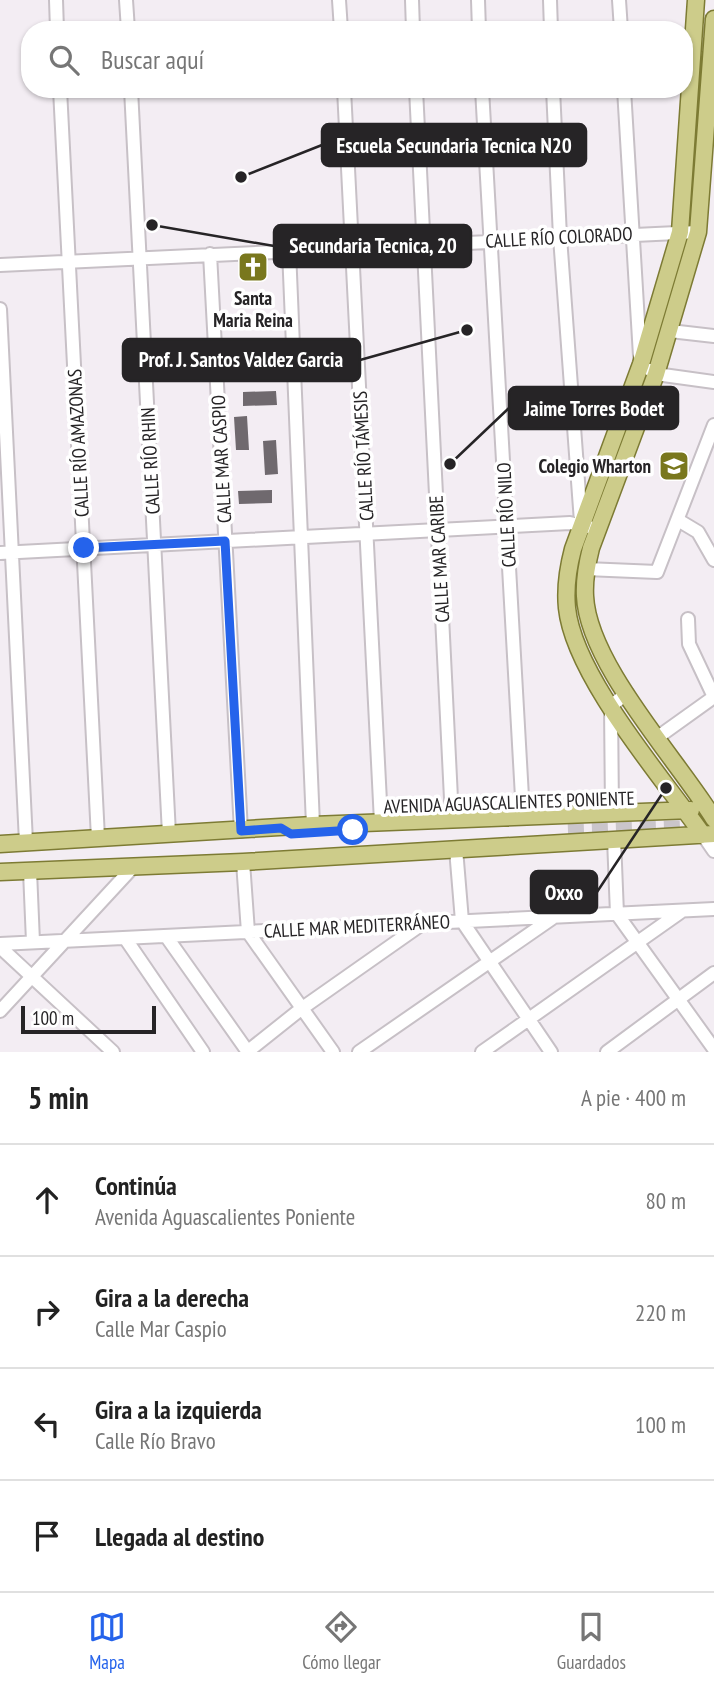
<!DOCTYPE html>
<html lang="es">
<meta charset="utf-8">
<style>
:root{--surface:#fff;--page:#f6f6f6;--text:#222;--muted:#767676;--line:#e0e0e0;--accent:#2563eb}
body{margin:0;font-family:"PT Sans Narrow",sans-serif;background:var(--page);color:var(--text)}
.scale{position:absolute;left:21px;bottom:18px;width:135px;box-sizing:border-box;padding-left:7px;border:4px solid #262426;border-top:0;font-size:19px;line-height:24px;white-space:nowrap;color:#262426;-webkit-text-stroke:5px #fff;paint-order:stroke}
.stop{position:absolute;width:21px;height:21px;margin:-16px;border:5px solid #2563eb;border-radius:50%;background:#fff}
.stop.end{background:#2563eb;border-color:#fff;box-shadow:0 2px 7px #0008}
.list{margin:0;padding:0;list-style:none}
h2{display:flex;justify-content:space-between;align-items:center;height:91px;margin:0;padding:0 28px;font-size:30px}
h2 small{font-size:23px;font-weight:400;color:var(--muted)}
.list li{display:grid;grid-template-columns:46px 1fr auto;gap:21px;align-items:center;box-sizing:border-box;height:112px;padding:0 28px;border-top:2px solid var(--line)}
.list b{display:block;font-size:26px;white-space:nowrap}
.list p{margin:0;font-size:23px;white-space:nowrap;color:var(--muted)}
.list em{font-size:23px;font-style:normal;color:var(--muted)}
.icon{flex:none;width:38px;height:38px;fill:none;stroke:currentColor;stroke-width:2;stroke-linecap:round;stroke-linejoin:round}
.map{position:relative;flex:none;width:714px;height:1052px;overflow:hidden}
.search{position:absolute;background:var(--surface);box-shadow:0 2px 5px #0004;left:21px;right:21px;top:21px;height:77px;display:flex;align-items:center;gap:18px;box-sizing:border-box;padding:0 24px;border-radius:28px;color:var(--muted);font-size:26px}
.sheet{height:539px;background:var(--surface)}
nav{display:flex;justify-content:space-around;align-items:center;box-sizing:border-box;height:98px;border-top:2px solid var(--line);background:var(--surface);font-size:19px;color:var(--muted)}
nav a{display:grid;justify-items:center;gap:4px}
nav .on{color:var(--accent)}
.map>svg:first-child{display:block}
.building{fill:#6f696e}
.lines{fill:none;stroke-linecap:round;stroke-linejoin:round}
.major-tunnel{stroke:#cac5ca;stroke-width:16;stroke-dasharray:16 8;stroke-linecap:butt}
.minor-casing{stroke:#c7c0c6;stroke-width:16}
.major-casing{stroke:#7d7b34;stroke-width:19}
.minor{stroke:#fff;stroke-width:12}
.major{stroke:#cdcc8a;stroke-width:16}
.route{stroke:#2563eb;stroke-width:9}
.labels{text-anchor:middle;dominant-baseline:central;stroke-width:7;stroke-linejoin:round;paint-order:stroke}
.street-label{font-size:19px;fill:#262426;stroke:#fff}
.poi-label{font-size:19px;font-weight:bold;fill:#262426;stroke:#fff}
.leader{fill:none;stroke:#262426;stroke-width:2.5}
.callout-dot{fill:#262426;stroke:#fff;stroke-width:2.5}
.callout{fill:#262426;stroke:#262426;stroke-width:2.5}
.callout-label{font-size:21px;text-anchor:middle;font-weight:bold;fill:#fff}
</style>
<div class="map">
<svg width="714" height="1052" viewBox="0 0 714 1052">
<rect width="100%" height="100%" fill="#f3edf3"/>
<path class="building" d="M276 391 277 405 243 406V392Z
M247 416 249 450H236L234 417Z
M276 440 278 474 265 475 263 441Z
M272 490V503L239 504 238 491Z"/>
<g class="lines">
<path class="major-tunnel" d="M568 832 688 828"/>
<g class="minor-casing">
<path id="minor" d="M56 0 57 30
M126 0 128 30
M339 0 341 30
M412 0 413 30
M478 0 479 30
M550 0 551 30
M619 0 621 30
M60 89 98 838
M131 89 169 834
M344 89 381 822
M416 89 452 819
M482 89 523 815
M553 89 560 237 581 522
M624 89 640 356
M289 250 313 825
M210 254 241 831
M0 265 698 232
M0 309 26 842
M670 331 714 336
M650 370 656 374 714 382
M678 520 698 532 714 560
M0 553 570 523 598 529
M586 569 657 572 714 425
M658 737 714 697 689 644 688 619
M612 811 611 706 627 693
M703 835 714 851
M614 839 617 914 714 1049
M456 849 462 921 551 1052
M243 862 248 932 333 1052
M30 871 33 942
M166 936 248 1052
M125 938 203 1052
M0 944 714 909
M0 947 113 1052
M0 1011 134 866
M247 1052 301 1009 422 924
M359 1052 554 917
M482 1052 682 911
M607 1052 714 973"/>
</g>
<g class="major-casing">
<path id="major" d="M696 0 680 232 641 364 573 549C568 568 565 588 567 608 574 676 662 777 703 835
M714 19 698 232 656 374 591 548C587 564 584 579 585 596 588 664 677 759 714 819
M0 844 313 825 691 810
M0 872 243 862 714 834"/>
</g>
<use href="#minor" class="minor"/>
<use href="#major" class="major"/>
</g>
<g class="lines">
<path class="route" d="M84 548 225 541 241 831 281 828 291 834 353 830"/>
</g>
<defs>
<g id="church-square" transform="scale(1.575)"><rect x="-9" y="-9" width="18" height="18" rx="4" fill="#79771d" stroke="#fff"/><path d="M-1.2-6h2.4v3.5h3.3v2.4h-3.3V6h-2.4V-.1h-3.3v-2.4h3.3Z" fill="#fff"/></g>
<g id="university-square" transform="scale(1.575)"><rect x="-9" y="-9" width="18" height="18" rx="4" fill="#79771d" stroke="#fff"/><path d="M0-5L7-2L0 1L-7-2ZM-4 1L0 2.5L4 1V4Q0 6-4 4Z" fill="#fff"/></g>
</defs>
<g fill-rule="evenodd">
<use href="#church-square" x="253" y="267"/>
<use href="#university-square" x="674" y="466"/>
</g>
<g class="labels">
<g class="street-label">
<text transform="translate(559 237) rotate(-3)">CALLE RÍO COLORADO</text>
<text transform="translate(78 443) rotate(-93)">CALLE RÍO AMAZONAS</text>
<text transform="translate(363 456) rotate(-93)">CALLE RÍO TÁMESIS</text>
<text transform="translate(221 459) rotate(-93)">CALLE MAR CASPIO</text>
<text transform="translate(150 461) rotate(-93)">CALLE RÍO RHIN</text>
<text transform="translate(506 515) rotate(-93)">CALLE RÍO NILO</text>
<text transform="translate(439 559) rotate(-93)">CALLE MAR CARIBE</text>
<text transform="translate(509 802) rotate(-2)">AVENIDA AGUASCALIENTES PONIENTE</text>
<text transform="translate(357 926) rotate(-3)">CALLE MAR MEDITERRÁNEO</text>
</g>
<g class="poi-label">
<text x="253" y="298">Santa<tspan x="253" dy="22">Maria Reina</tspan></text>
<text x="651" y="466" text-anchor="end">Colegio Wharton</text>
</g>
</g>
<path class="leader" d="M241 177L322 145M152 225L274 246M467 330L360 360M450 464L509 408M666 788L597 892"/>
<g class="callout-dot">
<circle cx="241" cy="177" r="7"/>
<circle cx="152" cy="225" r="7"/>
<circle cx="467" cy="330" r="7"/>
<circle cx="450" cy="464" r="7"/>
<circle cx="666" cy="788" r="7"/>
</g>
<g class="callout">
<rect x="322" y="124" width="264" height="42" rx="7"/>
<rect x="274" y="225" width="197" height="42" rx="7"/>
<rect x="123" y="339" width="237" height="42" rx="7"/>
<rect x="509" y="387" width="169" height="42" rx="7"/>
<rect x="531" y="871" width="66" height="42" rx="7"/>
</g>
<g class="callout-label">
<text x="454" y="153">Escuela Secundaria Tecnica N20</text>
<text x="373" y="253">Secundaria Tecnica, 20</text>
<text x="241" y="367">Prof. J. Santos Valdez Garcia</text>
<text x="594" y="416">Jaime Torres Bodet</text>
<text x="564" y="900">Oxxo</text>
</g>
</svg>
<div class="scale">100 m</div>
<div class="stop" style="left:353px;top:830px"></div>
<div class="stop end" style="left:84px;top:548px"></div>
<div class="search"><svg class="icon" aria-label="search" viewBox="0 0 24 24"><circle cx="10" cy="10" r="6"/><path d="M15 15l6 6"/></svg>Buscar aquí</div>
</div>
<section class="sheet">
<h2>5 min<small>A pie · 400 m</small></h2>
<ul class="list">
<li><svg class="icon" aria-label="ahead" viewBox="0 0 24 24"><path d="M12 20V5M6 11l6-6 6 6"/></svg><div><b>Continúa</b><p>Avenida Aguascalientes Poniente</p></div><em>80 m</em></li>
<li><svg class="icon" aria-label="right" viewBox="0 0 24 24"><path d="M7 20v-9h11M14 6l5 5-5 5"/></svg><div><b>Gira a la derecha</b><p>Calle Mar Caspio</p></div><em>220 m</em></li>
<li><svg class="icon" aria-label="left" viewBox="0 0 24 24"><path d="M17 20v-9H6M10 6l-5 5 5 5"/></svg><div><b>Gira a la izquierda</b><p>Calle Río Bravo</p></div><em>100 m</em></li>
<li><svg class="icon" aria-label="arrive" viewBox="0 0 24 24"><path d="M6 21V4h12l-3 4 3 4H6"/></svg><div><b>Llegada al destino</b></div></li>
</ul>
</section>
<nav>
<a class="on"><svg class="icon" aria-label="map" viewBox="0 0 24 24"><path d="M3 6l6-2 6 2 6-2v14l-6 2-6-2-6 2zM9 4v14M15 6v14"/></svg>Mapa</a>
<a><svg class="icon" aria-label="directions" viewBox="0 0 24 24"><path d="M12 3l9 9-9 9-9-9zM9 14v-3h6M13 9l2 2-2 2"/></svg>Cómo llegar</a>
<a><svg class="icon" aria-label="saved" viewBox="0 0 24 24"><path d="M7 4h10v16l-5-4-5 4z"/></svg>Guardados</a>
</nav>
